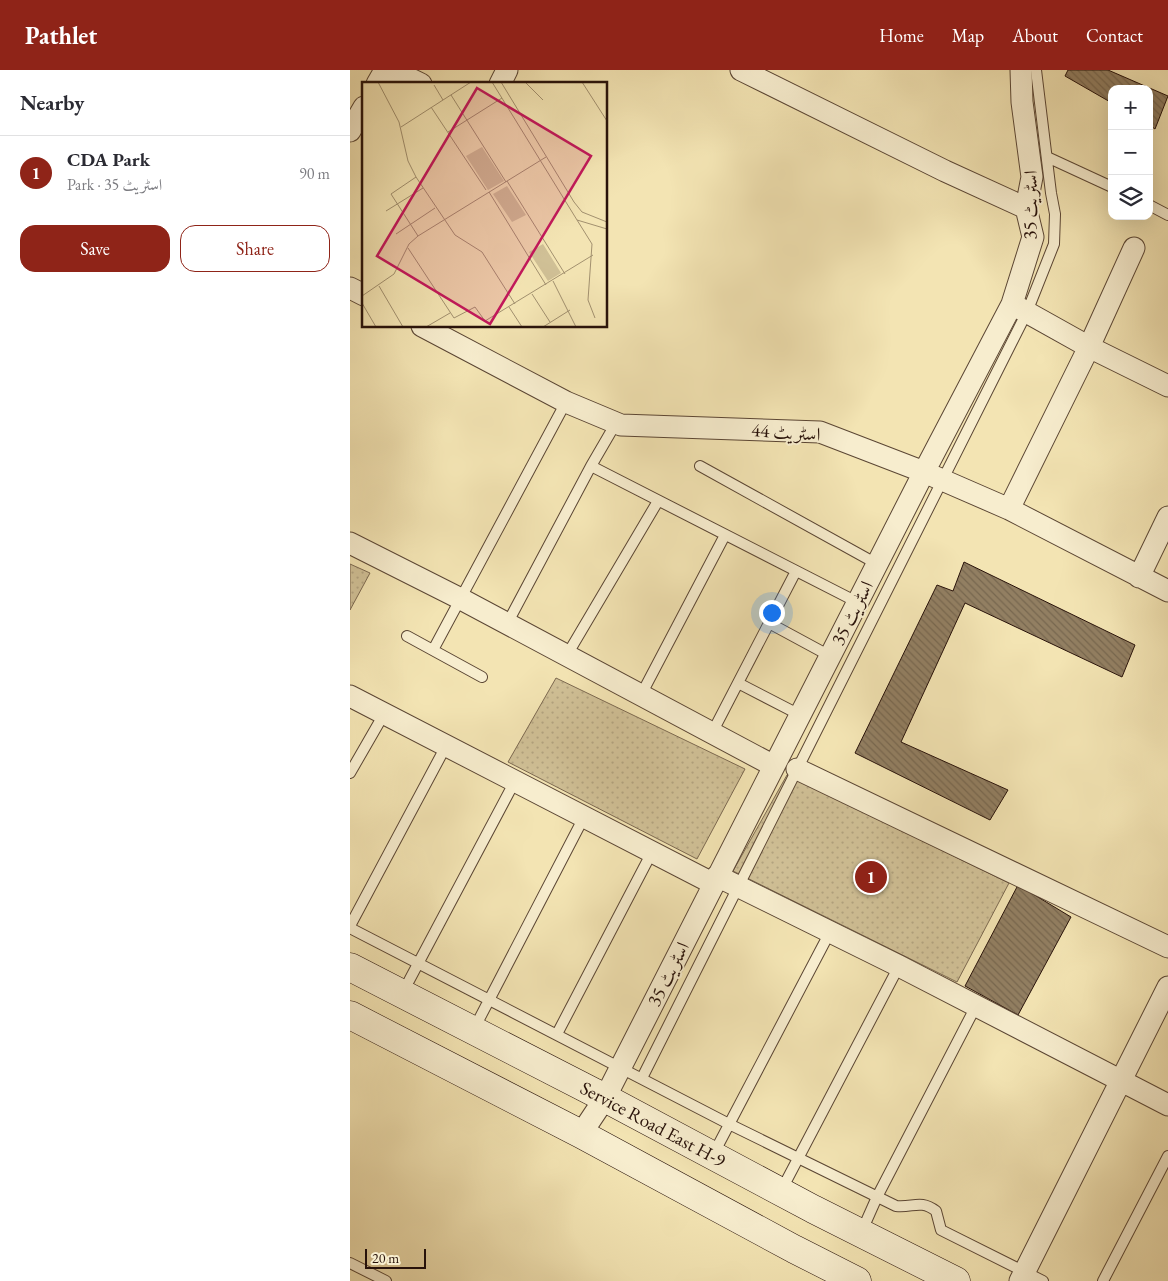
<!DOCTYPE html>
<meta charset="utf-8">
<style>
:root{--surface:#fff;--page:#f2f2f3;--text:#2b2b33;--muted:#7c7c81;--line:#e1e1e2;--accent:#8f2418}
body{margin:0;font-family:"EB Garamond",Amiri,serif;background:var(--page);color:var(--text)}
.controls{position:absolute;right:15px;top:15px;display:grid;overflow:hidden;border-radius:10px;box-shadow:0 5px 20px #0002}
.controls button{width:45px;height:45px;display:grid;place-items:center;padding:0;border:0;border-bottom:1px solid var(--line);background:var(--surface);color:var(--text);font:25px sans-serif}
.scale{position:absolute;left:15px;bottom:12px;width:61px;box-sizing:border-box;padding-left:5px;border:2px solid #28120a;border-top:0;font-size:14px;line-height:18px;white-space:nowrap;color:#28120a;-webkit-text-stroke:4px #f7edce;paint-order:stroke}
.you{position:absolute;left:421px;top:542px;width:18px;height:18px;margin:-12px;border:4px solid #fff;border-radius:50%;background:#1a73e8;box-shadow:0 0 0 8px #1a73e833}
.badge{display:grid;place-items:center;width:32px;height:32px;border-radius:50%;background:var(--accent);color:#fff;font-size:16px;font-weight:700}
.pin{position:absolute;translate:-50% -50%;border:2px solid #fff;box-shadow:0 1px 5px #0006}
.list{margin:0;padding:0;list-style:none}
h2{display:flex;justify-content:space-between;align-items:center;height:65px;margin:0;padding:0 20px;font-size:21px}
h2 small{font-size:16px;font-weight:400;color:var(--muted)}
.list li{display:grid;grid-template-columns:32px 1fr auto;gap:15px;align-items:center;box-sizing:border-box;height:75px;padding:0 20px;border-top:1px solid var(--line)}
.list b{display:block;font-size:19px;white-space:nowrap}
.list p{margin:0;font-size:16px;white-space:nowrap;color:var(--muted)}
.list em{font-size:16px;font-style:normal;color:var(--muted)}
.actions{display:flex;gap:10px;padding:15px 20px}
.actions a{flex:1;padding:11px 0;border:1px solid var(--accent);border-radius:15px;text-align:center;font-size:18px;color:var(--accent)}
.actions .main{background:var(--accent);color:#fff}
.icon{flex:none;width:28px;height:28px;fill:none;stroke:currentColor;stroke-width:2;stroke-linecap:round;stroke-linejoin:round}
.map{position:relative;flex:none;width:818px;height:1211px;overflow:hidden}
header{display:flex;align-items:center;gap:30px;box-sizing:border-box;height:70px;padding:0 25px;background:var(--accent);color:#fff}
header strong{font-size:24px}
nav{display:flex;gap:28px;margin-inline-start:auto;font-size:18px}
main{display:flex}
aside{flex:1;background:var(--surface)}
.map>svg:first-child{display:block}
.park{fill:url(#park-dots);stroke:#7c6950}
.building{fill:url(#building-back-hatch);stroke:#28120a}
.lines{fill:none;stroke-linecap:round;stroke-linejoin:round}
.service-casing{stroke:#5b4634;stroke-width:12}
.minor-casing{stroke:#5b4634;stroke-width:23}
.secondary-casing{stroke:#28120a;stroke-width:29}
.service{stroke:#f7edce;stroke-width:10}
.minor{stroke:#f7edce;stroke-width:21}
.secondary{stroke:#f7edce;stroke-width:28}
.labels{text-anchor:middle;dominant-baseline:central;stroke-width:4;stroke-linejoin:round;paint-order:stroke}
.street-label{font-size:19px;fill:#28120a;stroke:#f7edce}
.inset-road{fill:none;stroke:#a2906f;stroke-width:1}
.view{fill:#c2185b;fill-opacity:0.15;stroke:#c2185b;stroke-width:2.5}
.inset-edge{fill:none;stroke:#28120a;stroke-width:2.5}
</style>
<header>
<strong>Pathlet</strong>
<nav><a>Home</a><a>Map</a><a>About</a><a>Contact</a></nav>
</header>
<main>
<aside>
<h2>Nearby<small></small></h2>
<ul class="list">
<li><span class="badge">1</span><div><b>CDA Park</b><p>Park · اسٹریٹ 35</p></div><em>90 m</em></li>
</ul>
<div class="actions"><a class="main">Save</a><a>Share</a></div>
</aside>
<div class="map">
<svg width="818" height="1211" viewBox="0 0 818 1211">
<defs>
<pattern id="park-dots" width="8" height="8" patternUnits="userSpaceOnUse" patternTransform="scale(1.25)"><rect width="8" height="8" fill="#d0c096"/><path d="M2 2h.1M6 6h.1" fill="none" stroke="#b3a480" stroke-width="1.8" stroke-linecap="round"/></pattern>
<pattern id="building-back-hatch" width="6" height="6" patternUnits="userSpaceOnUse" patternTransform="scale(1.25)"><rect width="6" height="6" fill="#927f62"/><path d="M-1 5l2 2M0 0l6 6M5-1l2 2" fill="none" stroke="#77674f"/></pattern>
</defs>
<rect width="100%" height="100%" fill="#f3e4b3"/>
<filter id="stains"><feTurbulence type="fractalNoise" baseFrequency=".004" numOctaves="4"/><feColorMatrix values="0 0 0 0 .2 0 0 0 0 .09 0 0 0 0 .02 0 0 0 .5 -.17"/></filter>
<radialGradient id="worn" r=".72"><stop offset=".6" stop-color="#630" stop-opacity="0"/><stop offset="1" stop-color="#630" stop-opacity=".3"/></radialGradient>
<path class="park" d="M0 494 20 503 0 540Z
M206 608 395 699 347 789 158 692Z
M437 705 659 813 607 912 383 801Z"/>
<path class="building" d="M718 0H758L818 26 805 59 799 55V19H762V33L715 6Z
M614 492 785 575 772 607 615 533 551 672 658 720 640 750 505 683 587 515 603 521Z
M668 815 721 847 668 945 615 916Z"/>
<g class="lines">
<g class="service-casing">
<path id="service" d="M697 87 762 117
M799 135 818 145
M241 396 507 532
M350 396 527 494
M419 553 480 586
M157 554 241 396 266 353
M57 566 132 607
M83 580 216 332
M217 585 308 431
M388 613 450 645
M291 625 375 465
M362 663 446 501
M0 703 34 644
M0 856 96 676
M0 858 379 1054 546 1136C563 1138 570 1129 586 1141L591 1160 693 1211
M53 922 165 711
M124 959 234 747
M207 964 302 782
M292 1008 677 242 704 174 705 144 701 123 686 0
M363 1085 480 862
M431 1121 549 896
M511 1163 527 1127 626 936
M0 1193 36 1211
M753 1211 818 1086"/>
</g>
<g class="minor-casing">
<path id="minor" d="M42 0 71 14
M391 0 595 101 676 138
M27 14 35 0
M150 14 157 0
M0 61 14 37
M0 218 14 225
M662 234 739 277 818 316
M72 256 216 332 271 355 470 362 574 402 659 439 818 521
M659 439 739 277 784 178
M0 473 111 529 424 696
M789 507 818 447
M0 626 364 814
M447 699 818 877
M367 806 549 896 818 1035
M231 1064 255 1028 574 402 662 234 683 167 676 138 682 107 672 32 671 0
M670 1211 818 917"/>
</g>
<g class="secondary-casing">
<path id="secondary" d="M0 897 255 1028 463 1139 606 1211
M0 945 231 1064 444 1179 507 1211"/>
</g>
<use href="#service" class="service"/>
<use href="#minor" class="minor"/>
<use href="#secondary" class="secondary"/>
</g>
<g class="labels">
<g class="street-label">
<text transform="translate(680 135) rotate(-89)">اسٹریٹ 35</text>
<text transform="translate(436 362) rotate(4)">اسٹریٹ 44</text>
<text transform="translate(502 543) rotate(-63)">اسٹریٹ 35</text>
<text transform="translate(318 904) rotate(-63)">اسٹریٹ 35</text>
<text transform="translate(303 1054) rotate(28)">Service Road East H-9</text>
</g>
</g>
<g transform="translate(12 12)">
<rect width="245" height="245" fill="#f3e4b3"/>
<path d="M120 65 142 99 126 108 104 74ZM145 104 164 133 150 140 131 112ZM181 162 199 191 186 199 167 170Z" fill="#d0c096"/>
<path class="inset-road" d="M16 0 37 40 46 79 54 95 93 153 120 170 153 222M130 0 215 138 245 147M139 0 212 120 220 130 245 140M163 0 181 18M220 0 245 39M72 3 81 18M89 13 144 100M69 25 124 108M39 45 109 0M86 50 140 16M54 95 29 112 56 154M145 99 203 192M127 110 184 203M24 129 61 106M215 138 230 162 226 218 233 236M34 152 73 126M46 166 92 236 113 225 123 239 231 173M191 199 214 245M17 204 41 245M170 212 188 240M0 214 32 192 47 162 56 154 184 75M0 221 14 245M147 225 160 245M64 245 88 231M181 245 208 228"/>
<path class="view" d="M115 6 229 74 128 242 15 174Z"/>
<rect width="245" height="245" class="inset-edge"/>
</g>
<rect width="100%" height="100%" filter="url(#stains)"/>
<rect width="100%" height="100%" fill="url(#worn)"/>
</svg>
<div class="controls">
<button>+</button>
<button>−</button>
<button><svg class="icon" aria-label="layers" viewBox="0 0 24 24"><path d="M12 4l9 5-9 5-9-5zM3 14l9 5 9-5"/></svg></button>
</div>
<div class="scale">20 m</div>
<div class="you"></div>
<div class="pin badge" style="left:521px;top:807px">1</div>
</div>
</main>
